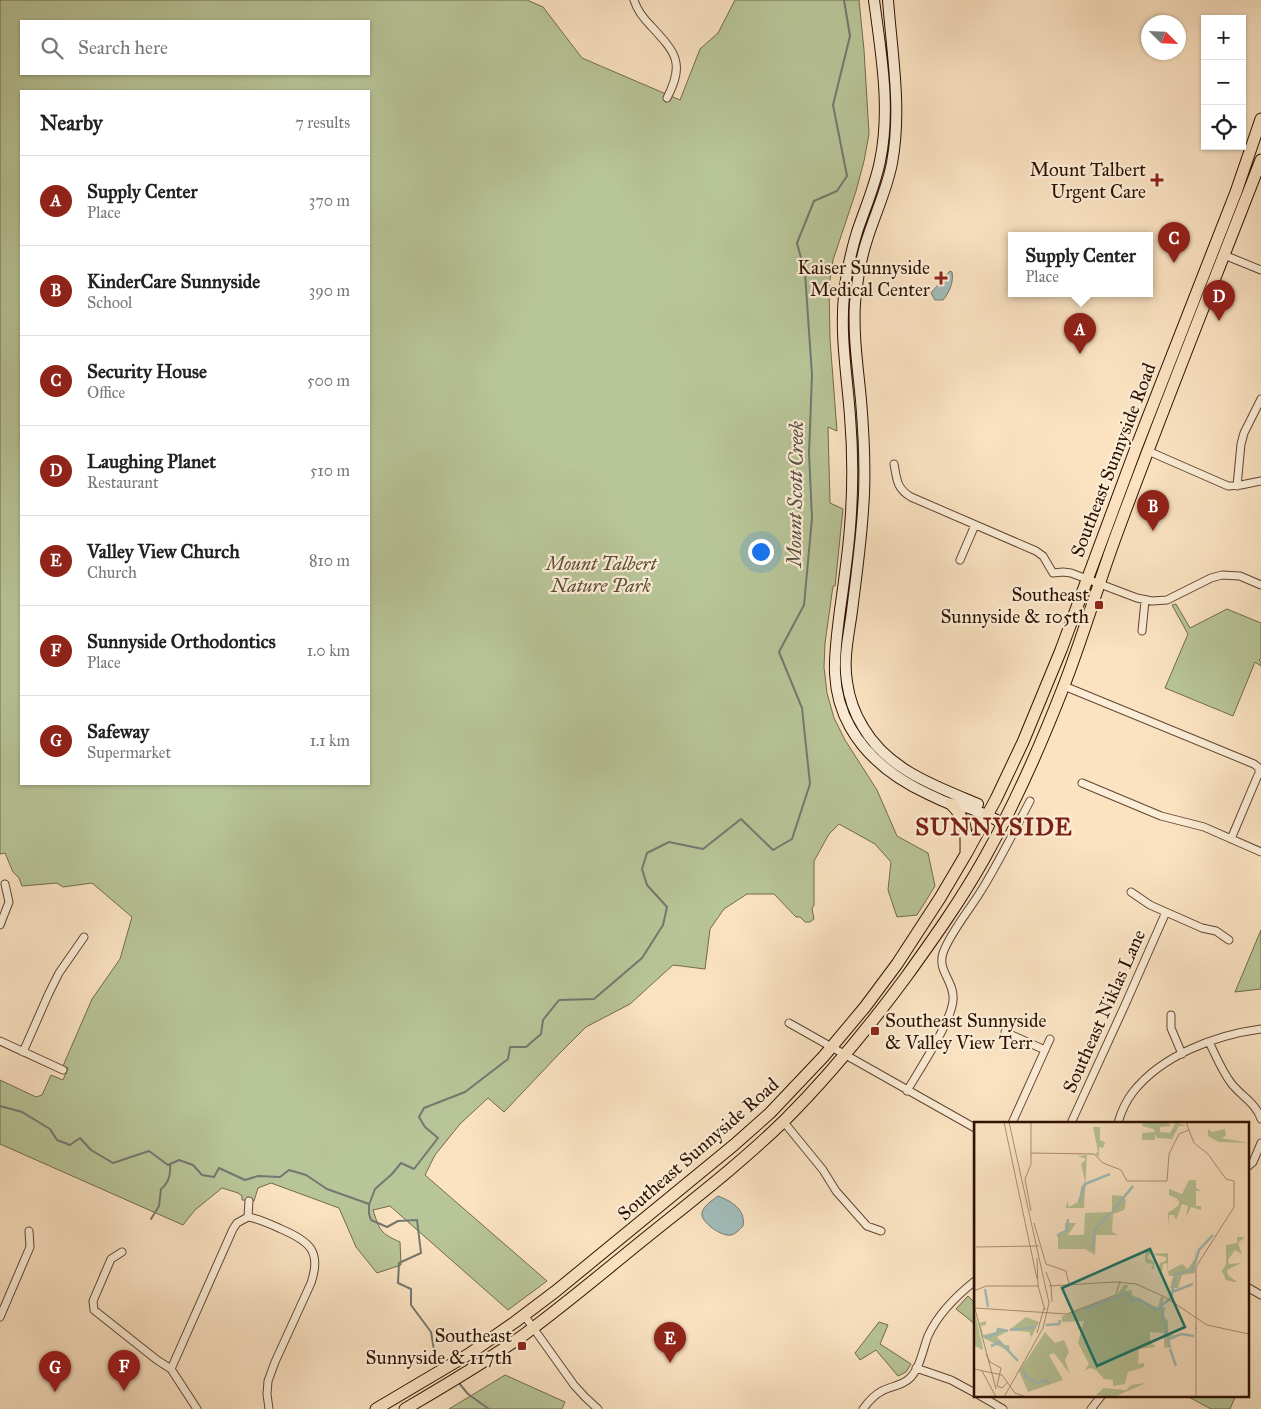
<!DOCTYPE html>
<meta charset="utf-8">
<style>
:root{--surface:#fff;--page:#f2f2f2;--text:#222;--muted:#767676;--line:#e0e0e0;--accent:#8f2418}
body{margin:0;font-family:"IM FELL Great Primer",serif;background:var(--page);color:var(--text)}
.controls{position:absolute;right:15px;top:15px;display:grid;overflow:hidden;border-radius:0px;box-shadow:0 1px 4px #0004}
.controls button{width:45px;height:45px;display:grid;place-items:center;padding:0;border:0;border-bottom:1px solid var(--line);background:var(--surface);color:var(--text);font:25px sans-serif}
.compass{position:absolute;left:1141px;top:15px;width:45px;height:45px;border-radius:50%;background:var(--surface);box-shadow:0 1px 4px #0004;rotate:114deg}
.you{position:absolute;left:760px;top:551px;width:18px;height:18px;margin:-12px;border:4px solid #fff;border-radius:50%;background:#1a73e8;box-shadow:0 0 0 8px #1a73e833}
.badge{display:grid;place-items:center;width:32px;height:32px;border-radius:50%;background:var(--accent);color:#fff;font-size:16px;font-weight:700}
.pin{position:absolute;translate:-50% -41px;filter:drop-shadow(0 1px 2px #0008)}
.pin::after{content:'';position:absolute;top:26px;width:18px;height:15px;background:inherit;clip-path:polygon(0 0,100% 0,50% 100%)}
.popup{position:absolute;left:1008px;top:232px;width:145px;height:65px;box-sizing:border-box;display:grid;place-content:center;border-radius:0px;background:var(--surface);filter:drop-shadow(0 1px 4px #0005);font-size:16px;white-space:nowrap;color:var(--muted)}
.popup b{font-size:19px;color:var(--text)}
.popup::after{content:'';position:absolute;left:50%;top:100%;margin-left:-10px;border:10px solid transparent;border-top-color:var(--surface)}
.list{margin:0;padding:0;list-style:none}
h2{display:flex;justify-content:space-between;align-items:center;height:65px;margin:0;padding:0 20px;font-size:21px}
h2 small{font-size:16px;font-weight:400;color:var(--muted)}
.list li{display:grid;grid-template-columns:32px 1fr auto;gap:15px;align-items:center;box-sizing:border-box;height:90px;padding:0 20px;border-top:1px solid var(--line)}
.list b{display:block;font-size:19px;white-space:nowrap}
.list p{margin:0;font-size:16px;white-space:nowrap;color:var(--muted)}
.list em{font-size:16px;font-style:normal;color:var(--muted)}
.icon{flex:none;width:28px;height:28px;fill:none;stroke:currentColor;stroke-width:2;stroke-linecap:round;stroke-linejoin:round}
.map{position:relative;flex:none;width:1261px;height:1409px;overflow:hidden}
.search{position:absolute;background:var(--surface);box-shadow:0 1px 4px #0004;left:20px;top:20px;width:350px;height:55px;display:flex;align-items:center;gap:12px;box-sizing:border-box;padding:0 18px;border-radius:0px;color:var(--muted);font-size:19px}
.panel{position:absolute;background:var(--surface);box-shadow:0 1px 4px #0004;left:20px;top:90px;width:350px;height:695px;border-radius:0px}
.map>svg:first-child{display:block}
.green{fill:#b8c598;stroke:#726a4c;fill-rule:evenodd}
.water{fill:#a1bdbb;stroke:#737871}
.lines{fill:none;stroke-linecap:round;stroke-linejoin:round}
.stream{stroke:#737871;stroke-width:2}
.minor-casing{stroke:#604531;stroke-width:9}
.secondary-casing{stroke:#2d1001;stroke-width:12}
.primary-casing{stroke:#2d1001;stroke-width:13}
.minor{stroke:#fcedd7;stroke-width:7}
.secondary{stroke:#fcedd7;stroke-width:10}
.primary{stroke:#fbe3c2;stroke-width:11}
.poi-dot{fill:#8f2418;stroke:#fcedd7;stroke-width:2}
.labels{text-anchor:middle;dominant-baseline:central;stroke-width:4.5;stroke-linejoin:round;paint-order:stroke}
.poi-label{font-size:19px;fill:#2d1001;stroke:#fcedd7;text-anchor:end}
.street-label{font-size:19px;fill:#2d1001;stroke:#fcedd7}
.park-label{font-size:19px;font-style:italic;fill:#5e4f36;stroke:#fcedd7}
.water-label{font-size:20px;font-style:italic;fill:#564d42;stroke:#fcedd7}
.district-label{font-size:24px;font-weight:bold;letter-spacing:1px;fill:#7a1f14;stroke:#fcedd7}
.inset-river{fill:none;stroke:#a1bdbb;stroke-width:2.5}
.inset-road{fill:none;stroke:#a98f75;stroke-width:1}
.view{fill:#0f766e;fill-opacity:0.15;stroke:#0f766e;stroke-width:2.5}
.inset-edge{fill:none;stroke:#2d1001;stroke-width:2.5}
</style>
<div class="map">
<svg width="1261" height="1409" viewBox="0 0 1261 1409">
<rect width="100%" height="100%" fill="#fbe3c2"/>
<filter id="stains"><feTurbulence type="fractalNoise" baseFrequency=".004" numOctaves="4"/><feColorMatrix values="0 0 0 0 .2 0 0 0 0 .09 0 0 0 0 .02 0 0 0 .5 -.17"/></filter>
<radialGradient id="worn" r=".72"><stop offset=".6" stop-color="#630" stop-opacity="0"/><stop offset="1" stop-color="#630" stop-opacity=".3"/></radialGradient>
<path class="green" d="M0 0H527L543 7 582 58 680 100 700 49 718 33 735 0H859L864 50 869 134 864 161 856 191 833 260 829 286 830 339 837 431 828 427 830 503 843 509 835 586H833L825 643 824 667 827 693 834 718 845 740 877 790 897 836 928 853 935 886 917 915 897 917 888 890 891 862 875 844 839 824 829 834 814 861V905L812 909 814 919 810 922H805L800 917H796L774 894H747L724 909 710 929 705 969 673 965 630 1004 586 1027 559 1054 504 1112 488 1098 460 1124 435 1155 425 1175 547 1281 508 1310 390 1206 373 1210C380 1231 380 1233 400 1242L401 1265 377 1273 356 1247 339 1208 271 1183 258 1188 254 1201 242 1200V1196L238 1193 222 1188 195 1210 183 1225 0 1144V1080L36 1097 42 1095 51 1075 63 1080 68 1068 63 1066 92 999 120 959 132 917 92 883 63 887 57 883 22 886 19 878 13 872 5 853 0 854ZM21 21H369V74H21ZM21 91H369V784H21Z
M1176 604 1190 628 1227 609 1261 623V659L1259 660 1261 662V666L1255 662 1233 716 1165 688 1188 634 1172 605Z
M1261 930V989L1235 992Z
M968 1296 975 1303V1324L956 1309Z
M879 1322 888 1325 880 1344 911 1364 906 1372 898 1376 876 1350 860 1360 855 1353Z
M505 1375 565 1402 562 1409H449Z
M1185 1395H1236L1230 1409H1211Z"/>
<path class="water" d="M950 271 952 272C954 282 949 293 943 300H935L931 293Z
M718 1196C731 1201 746 1209 743 1226 740 1229 736 1234 731 1235 722 1237 700 1222 702 1213 703 1206 713 1200 718 1196Z"/>
<g class="lines">
<path class="stream" d="M0 1106 22 1112 50 1129 57 1140 70 1145 80 1138 91 1150 113 1163 149 1151 168 1165 179 1160 193 1165 202 1175 214 1177 219 1168 245 1180 258 1176 280 1177 289 1170 306 1175 327 1189 369 1204
M151 1219 159 1206 161 1189C169 1183 171 1174 170 1164
M442 1364 435 1356 431 1332 411 1305V1289L398 1283 399 1263 421 1253 417 1220 398 1221 387 1227 371 1220 369 1214V1205L375 1189 392 1174 401 1163 414 1169 438 1138 425 1127 419 1117 424 1108 465 1092 508 1059 510 1047H526L541 1034 543 1020 559 1000 594 999 642 958 663 925 667 907 647 885 642 869 647 853 669 842 703 849 741 819 773 850 792 839 810 784 802 708 779 652 804 605 812 518 809 453 812 375 805 273 797 243 814 201 837 191 847 176 833 105 850 36 844 0
M459 1383 468 1394 489 1409"/>
<g class="minor-casing">
<path id="minor" d="M634 0C637 10 644 19 651 26 676 53 685 63 667 98
M1224 255 1261 270
M1148 451 1228 486 1241 485 1261 481
M894 464C897 479 896 488 911 497L1036 551 1043 556 1053 573 1063 572 1071 573 1137 598 1152 601 1167 600 1211 578 1222 575 1240 576 1261 585
M1237 486 1241 444 1244 433 1261 399
M960 560 975 525
M1142 631 1145 601
M1064 686 1254 764 1259 768V773L1255 782 1231 839
M1082 783 1161 816 1204 827 1261 852
M1131 892 1150 905 1202 928 1216 931 1229 940
M0 925 9 902 5 884
M1171 1015V1028L1182 1054
M789 1023 975 1128
M1005 1032 1045 1050
M0 1041 63 1070
M1209 1042C1216 1056 1222 1071 1231 1083 1241 1096 1256 1103 1261 1119
M23 1052 49 993 59 973 84 937
M907 1091C919 1070 952 1021 953 1000 955 982 937 971 943 953 950 933 970 909 981 891 999 862 1014 831 1030 801
M783 1121 823 1170 836 1191 867 1226 881 1231
M1012 1123 1050 1039
M1071 1123 1125 1005 1166 912
M1118 1123C1121 1112 1126 1101 1133 1092 1162 1055 1216 1035 1261 1029
M1247 1167 1253 1162 1261 1143
M248 1217C260 1219 270 1224 281 1229 309 1241 322 1251 311 1283L275 1362 268 1381 267 1394 269 1409
M248 1217 249 1201
M122 1252 111 1259 93 1301 94 1310 157 1360 171 1369 197 1409
M1247 1287 1261 1295
M524 1315 574 1385 585 1397 598 1409
M0 1317 30 1247 29 1231
M916 1368 951 1380 975 1393
M171 1369 233 1229 237 1223 248 1217
M979 1395 1003 1409
M863 1409C868 1402 874 1395 882 1391 891 1386 902 1386 910 1378 920 1368 923 1349 928 1336 938 1314 956 1296 975 1281
M1091 1409 1102 1395"/>
</g>
<g class="secondary-casing">
<path id="secondary" d="M874 0C881 53 891 109 880 161 875 186 865 208 857 232 851 252 846 274 844 295 840 336 847 375 850 416 853 452 853 490 850 527 848 554 844 582 840 610 835 651 828 688 850 727 868 759 897 780 930 795 937 798 944 802 951 804 957 806 963 806 969 808 981 812 992 818 1003 823
M888 0C892 54 902 109 892 163 887 190 874 216 866 243 860 262 857 283 855 303 853 336 858 368 861 400 864 436 866 474 863 510 861 544 856 578 852 611 849 634 843 658 847 682 849 697 855 714 863 727 888 770 935 786 978 804"/>
</g>
<g class="primary-casing">
<path id="primary" d="M951 804C968 821 966 831 966 853
M376 1409 469 1354 515 1322 556 1291 734 1145 770 1113 824 1056 865 1007 897 964 940 898 966 854 996 799 1023 742 1061 650 1136 448 1236 192 1261 119
M405 1409C446 1385 487 1361 525 1334 567 1303 607 1269 648 1236 694 1199 742 1162 785 1120 830 1075 869 1027 906 977 934 938 961 900 984 859 1015 804 1040 747 1063 688 1083 637 1098 584 1117 533 1163 408 1213 284 1261 160"/>
</g>
<use href="#minor" class="minor"/>
<use href="#secondary" class="secondary"/>
<use href="#primary" class="primary"/>
</g>
<g class="poi-dot">
<path d="M1154.5 172.5h5v5h5v5h-5v5h-5v-5h-5v-5h5z"/>
<path d="M938.5 270.5h5v5h5v5h-5v5h-5v-5h-5v-5h5z"/>
<rect x="1094" y="600" width="10" height="10" rx="2.5"/>
<rect x="870" y="1026" width="10" height="10" rx="2.5"/>
<rect x="517" y="1341" width="10" height="10" rx="2.5"/>
</g>
<g class="labels">
<g class="poi-label">
<text x="1146" y="169">Mount Talbert<tspan x="1146" dy="22">Urgent Care</tspan></text>
<text x="930" y="267">Kaiser Sunnyside<tspan x="930" dy="22">Medical Center</tspan></text>
<text x="1089" y="594">Southeast<tspan x="1089" dy="22">Sunnyside &amp; 105th</tspan></text>
<text x="885" y="1020" text-anchor="start">Southeast Sunnyside<tspan x="885" dy="22">&amp; Valley View Terr</tspan></text>
<text x="512" y="1335">Southeast<tspan x="512" dy="22">Sunnyside &amp; 117th</tspan></text>
</g>
<g class="street-label">
<text transform="translate(1113 460) rotate(-69)">Southeast Sunnyside Road</text>
<text transform="translate(1104 1011) rotate(-66)">Southeast Niklas Lane</text>
<text transform="translate(698 1149) rotate(-41)">Southeast Sunnyside Road</text>
</g>
<g class="park-label">
<text x="601" y="563">Mount Talbert<tspan x="601" dy="22">Nature Park</tspan></text>
</g>
<g class="water-label">
<text transform="translate(795 494) rotate(-89)">Mount Scott Creek</text>
</g>
<g class="district-label">
<text x="994" y="827">SUNNYSIDE</text>
</g>
</g>
<g transform="translate(974 1122)">
<rect width="275" height="275" fill="#fbe3c2"/>
<path d="M169 0H193L197 4 186 5V10L196 11 202 0 212 4H205L198 17 183 16 181 12V18H168V11L181 10 179 7 168 4ZM119 5H126V18L130 20 135 25 131 21 129 26 125 25V35L121 32 124 30ZM234 7 238 10 251 7 252 14 247 16 275 21 245 20 234 14ZM113 33 110 86H92L93 79 95 85 106 79 107 65 111 60 107 42 112 37 104 34ZM215 58H222V66L227 69H222V84H227V88L217 85 212 95 214 84 208 82 202 98 200 93H195L194 105V91L205 83V78L201 80 204 77 195 73V67L208 72ZM138 73 150 74 152 80 150 88 139 92 138 110 144 113H122L121 133 111 127H84V111L91 109V101H102L94 113H110L111 91 138 90ZM263 115H271L264 121 268 132 261 128 254 138 255 142 267 141 253 148 254 153 263 160H260L252 158 248 149 252 142V123L263 121ZM222 125V130L221 151 208 153 204 166H196L199 154H195L194 149V152L193 141 189 142 188 149H184L186 141 192 139V135L175 132 173 136 180 140V146L177 148 179 142 175 141 170 144 174 141 171 140 172 128 177 129V132L194 131V149L208 142 214 147 221 136ZM150 163H155L151 169 158 168V173L180 184 184 185 187 174 190 176 187 186 192 185 189 194 194 199V213H207L196 215V225L190 226V211L176 210V220L182 225 165 227 164 242 170 241V245L154 250 151 262 139 264V258L130 257 122 248 116 246 110 249 115 242 104 221 110 199 88 200V194L142 174ZM0 187 9 226 8 228 0 223ZM52 195 65 200 45 240 57 215 55 210 35 208ZM12 199V203L7 204 9 213 23 210V206L34 209 23 215 30 223H35L36 230 8 215 5 201ZM71 210 81 221 90 218 95 230 91 238 96 252 80 231 75 233 89 258 54 270 45 249ZM172 261 140 275 122 273 130 266 152 268 157 263Z" fill="#b8c598"/>
<path class="inset-river" d="M105 80 111 62 136 52M138 90 159 64M83 114 93 108 94 97M118 127 121 108 136 91M11 167 14 185M198 170 219 162M112 187 153 171 158 180 165 177 180 187H188L187 184 197 176 202 152 219 148 225 128 239 113M188 189 196 226M72 203 85 202 86 198M36 208 62 205M11 216 23 211 24 207 34 209M193 218 207 212 220 214M17 224 26 220 44 239M196 227 202 244M49 248 52 255 63 261 72 258 75 262"/>
<path class="inset-road" d="M1 0V187L22 267M30 0 63 157M57 0V42L51 57 57 89M212 0 220 21 234 32 252 57 260 59M57 31 120 32 129 41 147 48 153 59H193L195 32 205 12 215 8M60 101 72 142 92 149 95 162M2 125 65 124M63 136 64 164 71 188M72 150 77 163 78 180M75 164 141 160 162 162 191 175 233 203 275 212M0 169 12 164H65M1 186 93 192 142 173 146 159M222 206V275M222 207V145L260 85V59M63 211 70 186M12 232 16 240 27 246 23 264 28 266 34 260M0 247 28 253 41 271 52 275M8 249 22 275M30 275 69 206 75 181 35 0"/>
<path class="view" d="M176 127 211 205 123 244 88 166Z"/>
<rect width="275" height="275" class="inset-edge"/>
</g>
<rect width="100%" height="100%" filter="url(#stains)"/>
<rect width="100%" height="100%" fill="url(#worn)"/>
</svg>
<div class="controls">
<button>+</button>
<button>−</button>
<button><svg class="icon" aria-label="locate" viewBox="0 0 24 24"><circle cx="12" cy="12" r="6"/><path d="M12 2v4M12 18v4M2 12h4M18 12h4"/></svg></button>
</div>
<svg class="compass" viewBox="-18 -18 36 36"><path d="M0-13l5 13h-10z" fill="#e53935"/><path d="M0 13l5-13h-10z" fill="#767676"/></svg>
<div class="you"></div>
<div class="pin badge" style="left:1080px;top:354px">A</div>
<div class="popup"><b>Supply Center</b>Place</div>
<div class="pin badge" style="left:1153px;top:531px">B</div>
<div class="pin badge" style="left:1174px;top:263px">C</div>
<div class="pin badge" style="left:1219px;top:321px">D</div>
<div class="pin badge" style="left:670px;top:1363px">E</div>
<div class="pin badge" style="left:124px;top:1391px">F</div>
<div class="pin badge" style="left:55px;top:1392px">G</div>
<div class="search"><svg class="icon" aria-label="search" viewBox="0 0 24 24"><circle cx="10" cy="10" r="6"/><path d="M15 15l6 6"/></svg>Search here</div>
<section class="panel">
<h2>Nearby<small>7 results</small></h2>
<ul class="list">
<li><span class="badge">A</span><div><b>Supply Center</b><p>Place</p></div><em>370 m</em></li>
<li><span class="badge">B</span><div><b>KinderCare Sunnyside</b><p>School</p></div><em>390 m</em></li>
<li><span class="badge">C</span><div><b>Security House</b><p>Office</p></div><em>500 m</em></li>
<li><span class="badge">D</span><div><b>Laughing Planet</b><p>Restaurant</p></div><em>510 m</em></li>
<li><span class="badge">E</span><div><b>Valley View Church</b><p>Church</p></div><em>810 m</em></li>
<li><span class="badge">F</span><div><b>Sunnyside Orthodontics</b><p>Place</p></div><em>1.0 km</em></li>
<li><span class="badge">G</span><div><b>Safeway</b><p>Supermarket</p></div><em>1.1 km</em></li>
</ul>
</section>
</div>
